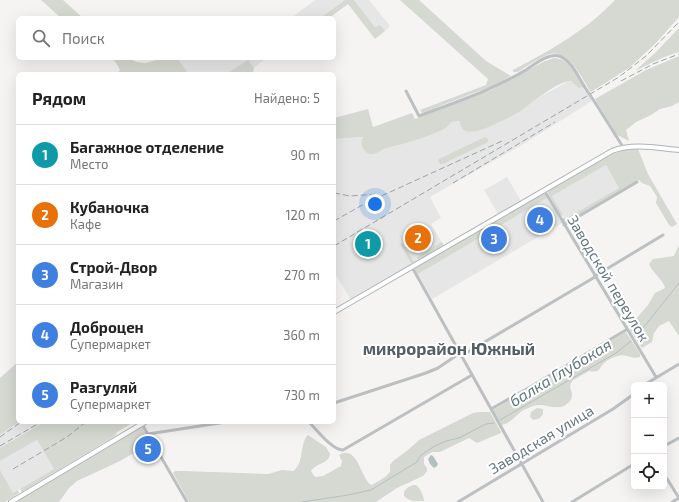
<!DOCTYPE html>
<html lang="ru">
<meta charset="utf-8">
<style>
:root{--surface:#fff;--page:#f2f2f2;--text:#222;--muted:#767676;--line:#e0e0e0;--accent:#ea580c}
body{margin:0;font-family:"Exo 2",sans-serif;background:var(--page);color:var(--text)}
.controls{position:absolute;right:12px;bottom:12px;display:grid;overflow:hidden;border-radius:6px;box-shadow:0 4px 16px #0002}
.controls button{width:36px;height:36px;display:grid;place-items:center;padding:0;border:0;border-bottom:1px solid var(--line);background:var(--surface);color:var(--text);font:20px sans-serif}
.you{position:absolute;left:375px;top:204px;width:14px;height:14px;margin:-10px;border:3px solid #fff;border-radius:50%;background:#1a73e8;box-shadow:0 0 0 6px #1a73e833}
.badge{display:grid;place-items:center;width:26px;height:26px;border-radius:50%;background:var(--accent);color:#fff;font-size:13px;font-weight:700}
.pin{position:absolute;translate:-50% -50%;border:2px solid #fff;box-shadow:0 1px 4px #0006}
.list{margin:0;padding:0;list-style:none}
h2{display:flex;justify-content:space-between;align-items:center;height:52px;margin:0;padding:0 16px;font-size:17px}
h2 small{font-size:13px;font-weight:400;color:var(--muted)}
.list li{display:grid;grid-template-columns:26px 1fr auto;gap:12px;align-items:center;box-sizing:border-box;height:60px;padding:0 16px;border-top:1px solid var(--line)}
.list b{display:block;font-size:15px;white-space:nowrap}
.list p{margin:0;font-size:13px;white-space:nowrap;color:var(--muted)}
.list em{font-size:13px;font-style:normal;color:var(--muted)}
.icon{flex:none;width:22px;height:22px;fill:none;stroke:currentColor;stroke-width:2;stroke-linecap:round;stroke-linejoin:round}
.map{position:relative;flex:none;width:679px;height:502px;overflow:hidden}
.search{position:absolute;background:var(--surface);box-shadow:0 4px 16px #0002;left:16px;top:16px;width:320px;height:44px;display:flex;align-items:center;gap:10px;box-sizing:border-box;padding:0 14px;border-radius:6px;color:var(--muted);font-size:15px}
.panel{position:absolute;background:var(--surface);box-shadow:0 4px 16px #0002;left:16px;top:72px;width:320px;height:352px;border-radius:6px}
.map>svg:first-child{display:block}
.built{fill:#e5e6e5}
.green{fill:#d5d9d1}
.water{fill:#b3c0c2}
.lines{fill:none;stroke-linecap:round;stroke-linejoin:round}
.stream{stroke:#b3c0c2;stroke-width:1}
.secondary-casing{stroke:#afb4b7;stroke-width:6}
.minor{stroke:#bcc0c3;stroke-width:3}
.secondary{stroke:#fff;stroke-width:4}
.rail{stroke:#9ca3a7;stroke-width:1;stroke-dasharray:6 3;stroke-linecap:butt}
.minor-bridge{stroke:#bcc0c3;stroke-width:3}
.labels{text-anchor:middle;dominant-baseline:central;stroke-width:4;stroke-linejoin:round;paint-order:stroke}
.street-label{font-size:15px;fill:#67777f;stroke:#fff}
.water-label{font-size:16px;font-style:italic;fill:#63787b;stroke:#fff}
.quarter-label{font-size:17px;font-weight:bold;fill:#545f65;stroke:#fff}
</style>
<div class="map">
<svg width="679" height="502" viewBox="0 0 679 502">
<rect width="100%" height="100%" fill="#f5f4f2"/>
<path class="built" d="M315 0H345L320 18H291Z
M354 0H369L390 26 385 31 380 26 375 27Z
M177 58H266L254 68 248 61 226 74H189Z
M569 81 574 82 577 86 582 85 592 101 525 143 430 197 441 218 431 224 444 246 351 300 336 275 334 276V139L364 137 361 142 362 146 365 150 370 154 386 148 425 137 446 128 449 124 456 120 459 121 462 128 470 132 475 131 497 124 516 114 538 98Z
M606 165 619 188 565 219 552 196Z
M507 177 521 201 498 214 484 190Z
M547 198 562 223 432 299 418 274Z
M19 422H44L0 448V435Z
M37 440 54 469 13 493 0 470V461Z"/>
<path class="green" d="M41 0H63L83 18H61Z
M345 0H354L375 27 380 25 385 31 375 39 348 4 329 18H320Z
M400 0H419L486 61 511 76 492 86 422 113 420 110 486 85 488 79Z
M615 0H679V17L656 43 629 68 591 92C582 79 569 49 550 54 542 57 534 62 527 66 523 69 519 73 513 72V70C549 51 587 30 615 0Z
M679 28V52L664 57 637 70H636L655 53Z
M679 56V102L672 106 660 109 651 115 636 122 626 130 629 141 617 135 595 99 646 70Z
M111 58H128L136 62 145 63 164 58H177L189 74H117L120 70C118 65 115 61 111 58Z
M554 58C557 58 560 59 563 60 569 63 581 81 582 87L579 88 571 81C558 81 533 102 522 110 510 118 497 124 483 129 478 131 471 133 465 131 461 129 461 124 459 121 449 120 450 126 444 129 426 138 406 143 387 148 382 149 376 155 370 154 368 154 366 152 365 151 361 146 360 142 363 137L334 139V118L368 109 373 127 412 113 415 119 493 89 545 61Z
M248 60 254 68 253 74H226Z
M485 137 488 139V142L443 164H440L438 161 439 159Z
M638 149 648 174 677 224 672 227 669 225 656 203 657 197 650 186 642 183 639 180 567 222H564L562 219 564 217 565 219 619 188 606 165 552 196 563 215 561 216 548 193 549 190 610 155 624 150Z
M542 194H545L547 198 418 274 414 268Z
M442 242 444 246 419 261 417 257Z
M403 243 414 262 411 263 400 244Z
M679 245V336L669 321 659 326 654 333 652 342 642 348 630 330V326L648 305 655 293 665 288C664 281 652 272 649 264L653 259 674 256Z
M626 332 640 354V357C632 360 626 353 618 356 614 357 607 360 604 363 597 370 601 373 589 371L572 381 570 386C572 393 574 397 568 403 559 413 544 402 533 406 529 408 525 409 522 411 515 416 511 423 502 425L493 410Z
M18 362 19 422 0 435V378Z
M537 408 543 409V414L540 418 534 420 532 419 530 417 531 412Z
M478 412H490L501 432V433L477 443 469 438 440 452H432L424 457V464L427 468V471L423 476 397 488 376 502H189L173 473 175 471H183L268 474 282 470 293 471C305 463 299 444 308 435L326 447 330 454C329 464 316 463 311 471L315 477 323 476 341 466 342 461 339 455C358 443 361 481 372 485L385 477 390 472V465L393 461 408 450 419 440 473 413Z
M44 422H134L117 432 115 436 22 492 20 489 54 469 37 440 0 461V448Z
M142 427 151 443 120 461 77 481 69 488 59 502H15Z
M0 470 13 493 18 490 19 493 5 502H0Z
M413 485H416C420 488 424 496 424 501 417 502 409 501 404 496 403 490 408 487 413 485Z"/>
<path class="water" d="M431 455 433 456 438 464 437 466 434 468 430 464 428 459Z"/>
<g class="lines">
<path class="stream" d="M636 337 679 283
M500 420 616 353 631 341
M302 502 348 495 371 490 417 462 420 456 433 447 446 441 459 438 486 424 494 423"/>
<g class="secondary-casing">
<path id="secondary" d="M334 312 612 151C633 143 657 148 679 150
M11 502 145 422"/>
</g>
<path class="minor" d="M406 91 419 116C456 102 492 90 526 70 535 64 548 53 559 56 570 59 578 76 584 86
M596 104 623 147
M544 190 656 377
M564 225 637 182
M412 267 543 502
M595 276 663 235
M461 356 595 277
M644 385 679 364
M334 403 426 373 438 368 460 353
M491 409 532 386 626 330
M309 422C317 430 332 450 343 450L472 375
M142 424 187 502
M148 434 226 422
M664 446 679 438
M664 474 679 498
M458 502 613 409 634 394
M572 502 634 464
M672 502 679 498"/>
<use href="#secondary" class="secondary"/>
<path class="rail" d="M621 81 653 64 679 54
M453 183 555 122
M334 193 350 196 378 194
M334 221 366 203 502 141
M334 246 619 77 646 56 679 22
M0 437 21 422
M0 446 41 422
M13 469 67 437 86 422"/>
<path class="minor-bridge" d="M584 86 596 104"/>
</g>
<g class="labels">
<g class="street-label">
<text transform="translate(609 278) rotate(59)">Заводской переулок</text>
<text transform="translate(541 439) rotate(-31)">Заводская улица</text>
</g>
<g class="water-label">
<text transform="translate(560 372) rotate(-31)">балка Глубокая</text>
</g>
<g class="quarter-label">
<text x="449" y="348">микрорайон Южный</text>
</g>
</g>
</svg>
<div class="controls">
<button>+</button>
<button>−</button>
<button><svg class="icon" aria-label="locate" viewBox="0 0 24 24"><circle cx="12" cy="12" r="6"/><path d="M12 2v4M12 18v4M2 12h4M18 12h4"/></svg></button>
</div>
<div class="you"></div>
<div class="pin badge" style="left:368px;top:244px;background:#0f9aa8">1</div>
<div class="pin badge" style="left:418px;top:238px;background:#e8710a">2</div>
<div class="pin badge" style="left:494px;top:239px;background:#3f7fe0">3</div>
<div class="pin badge" style="left:540px;top:220px;background:#3f7fe0">4</div>
<div class="pin badge" style="left:148px;top:449px;background:#3f7fe0">5</div>
<div class="search"><svg class="icon" aria-label="search" viewBox="0 0 24 24"><circle cx="10" cy="10" r="6"/><path d="M15 15l6 6"/></svg>Поиск</div>
<section class="panel">
<h2>Рядом<small>Найдено: 5</small></h2>
<ul class="list">
<li><span class="badge" style="background:#0f9aa8">1</span><div><b>Багажное отделение</b><p>Место</p></div><em>90 m</em></li>
<li><span class="badge" style="background:#e8710a">2</span><div><b>Кубаночка</b><p>Кафе</p></div><em>120 m</em></li>
<li><span class="badge" style="background:#3f7fe0">3</span><div><b>Строй-Двор</b><p>Магазин</p></div><em>270 m</em></li>
<li><span class="badge" style="background:#3f7fe0">4</span><div><b>Доброцен</b><p>Супермаркет</p></div><em>360 m</em></li>
<li><span class="badge" style="background:#3f7fe0">5</span><div><b>Разгуляй</b><p>Супермаркет</p></div><em>730 m</em></li>
</ul>
</section>
</div>
